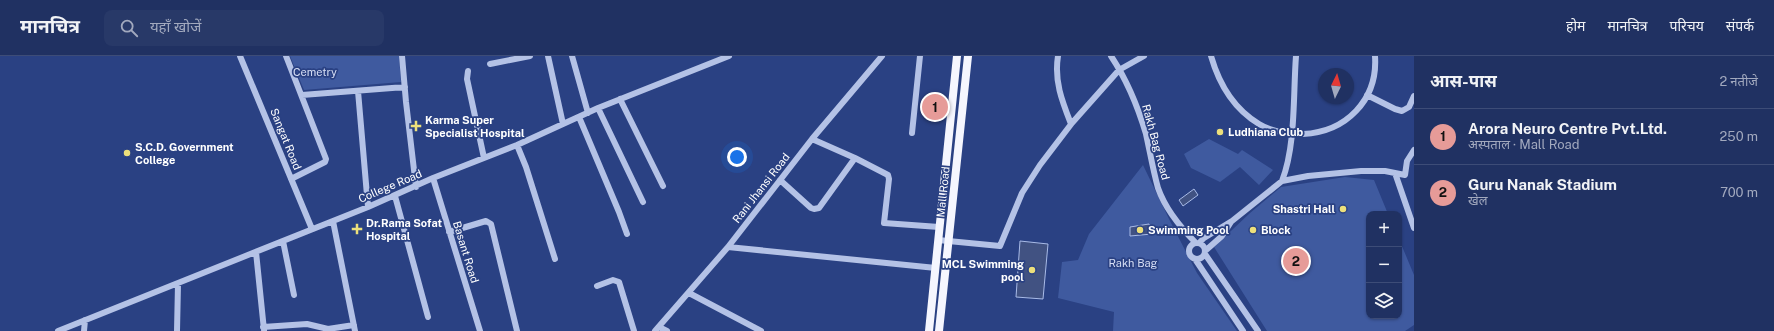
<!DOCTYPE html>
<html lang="hi">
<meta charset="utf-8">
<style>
:root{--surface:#203162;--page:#283968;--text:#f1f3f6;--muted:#a2a9be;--line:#3d4c77;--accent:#e69b98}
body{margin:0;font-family:"Public Sans","Noto Sans Devanagari",sans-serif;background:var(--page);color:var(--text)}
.controls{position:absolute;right:12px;bottom:12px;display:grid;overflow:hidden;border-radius:8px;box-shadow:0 1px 3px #0004}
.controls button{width:36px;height:36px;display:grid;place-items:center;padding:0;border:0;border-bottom:1px solid var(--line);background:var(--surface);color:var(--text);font:20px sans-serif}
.compass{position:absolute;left:1318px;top:12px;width:36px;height:36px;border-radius:50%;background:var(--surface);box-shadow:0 1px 3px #0004;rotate:5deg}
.you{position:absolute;left:737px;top:101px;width:14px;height:14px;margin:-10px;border:3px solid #fff;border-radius:50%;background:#1a73e8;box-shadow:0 0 0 6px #1a73e833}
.badge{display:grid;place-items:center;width:26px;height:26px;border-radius:50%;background:var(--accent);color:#111;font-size:13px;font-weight:700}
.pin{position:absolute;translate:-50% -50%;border:2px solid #fff;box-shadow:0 1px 4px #0006}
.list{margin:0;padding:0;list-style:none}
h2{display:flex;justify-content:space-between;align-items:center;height:52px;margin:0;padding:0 16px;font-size:17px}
h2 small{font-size:13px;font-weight:400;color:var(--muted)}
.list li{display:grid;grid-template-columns:26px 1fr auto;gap:12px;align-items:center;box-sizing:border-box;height:56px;padding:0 16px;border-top:1px solid var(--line)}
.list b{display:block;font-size:15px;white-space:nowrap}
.list p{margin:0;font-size:13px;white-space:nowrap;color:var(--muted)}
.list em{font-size:13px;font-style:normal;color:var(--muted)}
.icon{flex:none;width:22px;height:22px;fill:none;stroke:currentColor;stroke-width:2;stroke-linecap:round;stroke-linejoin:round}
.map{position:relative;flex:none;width:1414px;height:275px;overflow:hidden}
header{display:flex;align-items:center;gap:24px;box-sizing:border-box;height:56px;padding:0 20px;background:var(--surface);border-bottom:1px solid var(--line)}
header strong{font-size:19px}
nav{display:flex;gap:22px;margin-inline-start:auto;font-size:14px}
.search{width:280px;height:36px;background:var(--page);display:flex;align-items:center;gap:10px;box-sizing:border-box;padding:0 14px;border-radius:8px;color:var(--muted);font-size:15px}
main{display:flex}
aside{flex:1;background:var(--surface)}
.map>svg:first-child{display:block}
.green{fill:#3f5a9f}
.water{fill:#415282;stroke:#a9bbe7}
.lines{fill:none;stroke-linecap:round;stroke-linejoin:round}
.minor{stroke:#b4c2e6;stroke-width:6}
.major{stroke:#f5f6fe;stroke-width:8}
.poi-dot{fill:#ede07b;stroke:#2a4183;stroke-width:1.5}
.labels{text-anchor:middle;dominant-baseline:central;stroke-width:3.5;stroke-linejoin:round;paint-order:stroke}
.park-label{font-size:11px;fill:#d7dff5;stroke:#2a4183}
.poi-label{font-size:11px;font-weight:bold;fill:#fff;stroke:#2a4183;text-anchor:start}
.street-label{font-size:11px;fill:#fff;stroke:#2a4183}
</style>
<header>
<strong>मानचित्र</strong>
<div class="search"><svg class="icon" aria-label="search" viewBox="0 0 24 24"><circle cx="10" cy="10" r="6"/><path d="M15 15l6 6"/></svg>यहाँ खोजें</div>
<nav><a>होम</a><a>मानचित्र</a><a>परिचय</a><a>संपर्क</a></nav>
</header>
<main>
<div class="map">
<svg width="1414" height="275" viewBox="0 0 1414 275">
<rect width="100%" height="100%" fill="#2a4183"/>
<path class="green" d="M290 0H399L401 26 304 34Z
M1209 83 1238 98 1242 94 1273 114 1259 129 1240 111 1220 126 1191 112 1184 98Z
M1143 109 1170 165 1197 217 1237 275H1113L1114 256 1058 242 1062 206 1078 204 1089 178Z
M1345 121 1374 124 1388 158H1369V260H1399V183L1414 219V269L1405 275H1267L1214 191 1250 157 1281 131Z"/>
<path class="water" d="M1194 133 1198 139 1183 150 1179 144Z
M1149 168 1152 178 1130 180V171Z
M1020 185 1048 188 1043 243 1016 241Z"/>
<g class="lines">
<path class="minor" d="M240 0 312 173
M286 0 326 103 325 106 291 123
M402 0 406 46 416 131
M548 0 563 68
M572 0 588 57
M1058 0C1054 25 1062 45 1071 68
M1111 0C1127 24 1138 51 1146 78 1150 96 1153 114 1158 132 1165 152 1181 172 1196 187
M1211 0C1219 28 1234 53 1259 68 1272 76 1287 78 1303 78 1346 76 1378 44 1375 0
M490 8 530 0
M468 15 467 23 484 102
M358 35 368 151
M302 39 405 31
M1367 39 1395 53 1402 55 1409 51 1414 40
M620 43 663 130
M598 52 643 146
M579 61 619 156 627 178
M912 77 920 0
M517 89 526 111 555 203
M855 102 888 119 889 123 884 167 939 171
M1395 117 1414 172
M433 122 480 275
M780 124 811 152 814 153 819 152 855 102 812 83
M1282 125C1296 89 1293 39 1296 0
M395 140 428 261
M333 165 355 275
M449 176 486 165 491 168 517 275
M938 184 1000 190 1022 137 1040 109 1072 67 1119 14 1144 0
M283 185 294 239
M1189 195a8 8 0 1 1 16 0a8 8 0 1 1-16 0Z
M1199 187 1204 182 1232 165 1282 125 1308 120 1361 115H1385L1405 119 1407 105 1414 94
M728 191 936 212
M1205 195 1222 180 1231 166
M256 196 264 274
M1205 198 1258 275
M1195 203 1243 275
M597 230 613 224 619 226 634 275
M689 237 761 275
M263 271 307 268 328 273 354 269
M659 271 667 275
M58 275 368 151 433 122 517 89 598 52 729 0
M84 275 85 264
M177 275 178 228
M655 275 728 191 812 83 882 0"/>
<path class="major" d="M929 275 957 0
M939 275 968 0"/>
</g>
<g class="poi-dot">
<path d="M414 64h4v4h4v4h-4v4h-4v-4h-4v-4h4z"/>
<circle cx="1220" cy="76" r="4"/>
<circle cx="127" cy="97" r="4"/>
<circle cx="1343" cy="153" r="4"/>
<path d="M355 167h4v4h4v4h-4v4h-4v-4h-4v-4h4z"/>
<circle cx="1140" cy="174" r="4"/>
<circle cx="1253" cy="174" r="4"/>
<circle cx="1032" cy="214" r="4"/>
</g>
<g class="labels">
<g class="park-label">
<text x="315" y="16">Cemetry</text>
<text x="1133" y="207">Rakh Bag</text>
</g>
<g class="poi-label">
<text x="425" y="64">Karma Super<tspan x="425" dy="13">Specialist Hospital</tspan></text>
<text x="1228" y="76">Ludhiana Club</text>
<text x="135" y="91">S.C.D. Government<tspan x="135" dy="13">College</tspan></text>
<text x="1335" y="153" text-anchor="end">Shastri Hall</text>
<text x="366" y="167">Dr.Rama Sofat<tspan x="366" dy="13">Hospital</tspan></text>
<text x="1148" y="174">Swimming Pool</text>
<text x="1261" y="174">Block</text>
<text x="1024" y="208" text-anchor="end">MCL Swimming<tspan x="1024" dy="13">pool</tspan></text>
</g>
<g class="street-label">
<text transform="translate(286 83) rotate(68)">Sangat Road</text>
<text transform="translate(1156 86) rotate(75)">Rakh Bag Road</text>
<text transform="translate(390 130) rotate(-23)">College Road</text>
<text transform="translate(761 132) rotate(-52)">Rani Jhansi Road</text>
<text transform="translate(943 136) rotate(-84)">Mall Road</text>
<text transform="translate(466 196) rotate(73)">Basant Road</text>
</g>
</g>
</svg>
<div class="controls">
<button>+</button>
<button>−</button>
<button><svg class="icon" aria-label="layers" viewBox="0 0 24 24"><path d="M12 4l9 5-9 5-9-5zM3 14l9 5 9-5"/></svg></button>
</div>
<svg class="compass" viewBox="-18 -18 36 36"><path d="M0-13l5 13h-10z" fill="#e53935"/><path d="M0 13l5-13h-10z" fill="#a2a9be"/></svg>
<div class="you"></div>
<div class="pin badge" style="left:935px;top:51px">1</div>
<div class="pin badge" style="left:1296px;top:205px">2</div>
</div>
<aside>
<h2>आस-पास<small>2 नतीजे</small></h2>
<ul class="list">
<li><span class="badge">1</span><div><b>Arora Neuro Centre Pvt.Ltd.</b><p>अस्पताल · Mall Road</p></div><em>250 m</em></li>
<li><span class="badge">2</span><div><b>Guru Nanak Stadium</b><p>खेल</p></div><em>700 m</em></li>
</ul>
</aside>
</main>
